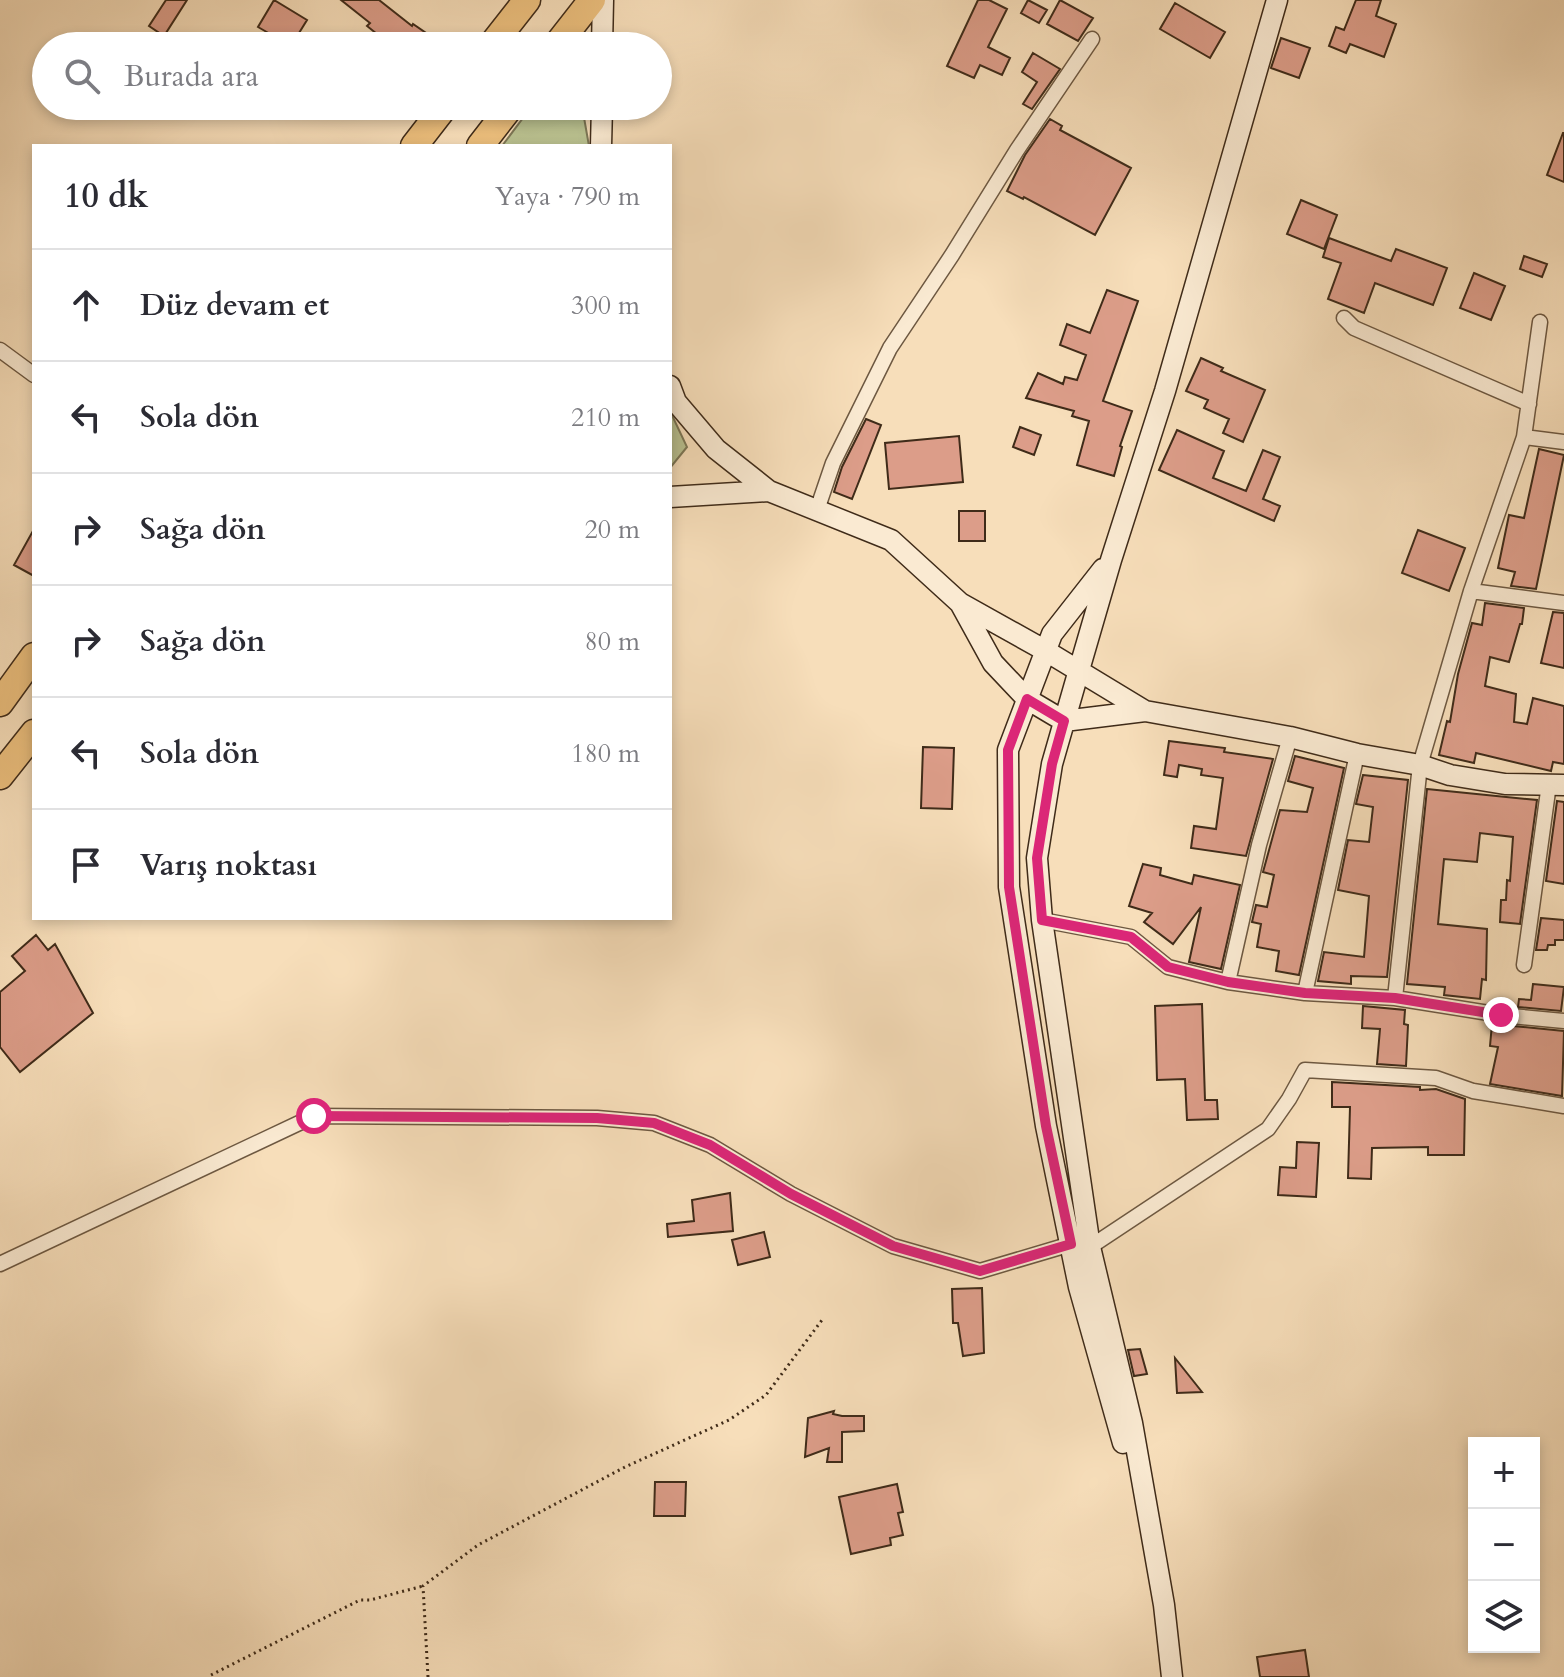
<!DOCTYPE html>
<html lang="tr">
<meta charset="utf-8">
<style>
:root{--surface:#fff;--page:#f2f2f3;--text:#2b2b33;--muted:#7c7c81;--line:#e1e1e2}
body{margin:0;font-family:Cardo,serif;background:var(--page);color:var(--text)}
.controls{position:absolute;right:24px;bottom:24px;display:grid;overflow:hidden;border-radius:0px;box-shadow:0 4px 12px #0003}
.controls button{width:72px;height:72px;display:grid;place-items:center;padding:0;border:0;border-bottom:2px solid var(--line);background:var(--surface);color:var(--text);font:40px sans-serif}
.stop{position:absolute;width:24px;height:24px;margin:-18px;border:6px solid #db2777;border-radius:50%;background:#fff}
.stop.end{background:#db2777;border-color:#fff;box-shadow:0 2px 8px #0008}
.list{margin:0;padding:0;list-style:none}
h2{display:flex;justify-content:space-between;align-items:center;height:104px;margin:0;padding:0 32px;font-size:34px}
h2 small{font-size:26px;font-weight:400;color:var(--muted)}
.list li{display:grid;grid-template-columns:52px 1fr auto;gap:24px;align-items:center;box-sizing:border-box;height:112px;padding:0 32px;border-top:2px solid var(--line)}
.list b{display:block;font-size:30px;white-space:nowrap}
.list em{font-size:26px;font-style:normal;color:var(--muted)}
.icon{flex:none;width:44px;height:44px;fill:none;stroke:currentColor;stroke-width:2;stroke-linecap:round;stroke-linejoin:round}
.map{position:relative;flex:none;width:1564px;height:1677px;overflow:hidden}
.search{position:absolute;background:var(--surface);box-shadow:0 4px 12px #0003;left:32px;top:32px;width:640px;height:88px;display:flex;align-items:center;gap:20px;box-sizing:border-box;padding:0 28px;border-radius:44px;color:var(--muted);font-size:30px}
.panel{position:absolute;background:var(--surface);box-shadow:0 4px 12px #0003;left:32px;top:144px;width:640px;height:776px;border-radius:0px}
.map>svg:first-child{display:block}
.green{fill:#bac291;stroke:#7c7655;stroke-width:2}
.building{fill:#dc9d89;stroke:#3f2b19;stroke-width:2}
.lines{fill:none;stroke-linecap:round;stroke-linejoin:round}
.street-casing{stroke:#6d5841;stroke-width:17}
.secondary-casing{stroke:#3f2b19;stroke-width:23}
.highway-casing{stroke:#3f2b19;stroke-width:29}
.path{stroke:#3f2b19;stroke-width:3;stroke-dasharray:2 4;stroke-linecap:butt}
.street{stroke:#faead2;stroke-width:14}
.secondary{stroke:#faead2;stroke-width:20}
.highway{stroke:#ecbf7d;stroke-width:26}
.route{stroke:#db2777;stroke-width:10}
</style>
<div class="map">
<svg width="1564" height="1677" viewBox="0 0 1564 1677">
<rect width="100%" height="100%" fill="#f7deba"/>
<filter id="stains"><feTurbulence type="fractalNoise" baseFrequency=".0025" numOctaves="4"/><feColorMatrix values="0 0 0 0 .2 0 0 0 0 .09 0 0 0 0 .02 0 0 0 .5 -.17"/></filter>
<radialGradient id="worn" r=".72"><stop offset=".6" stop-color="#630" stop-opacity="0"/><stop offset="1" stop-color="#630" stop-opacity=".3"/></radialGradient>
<path class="green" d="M532 106H582L589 146H502Z
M670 411 687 447 670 468Z"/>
<path class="building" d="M166 0H187L164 36 149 26Z
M274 0 307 20 291 46 258 27Z
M341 0H379L412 26 413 24 445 46H392L367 26 370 23Z
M978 0H989L1007 9 988 47 1010 58 1002 75 980 65 974 78 947 66Z
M1028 0 1047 10 1039 23 1021 13Z
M1060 0 1093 18 1078 41 1047 24Z
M1356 0H1381L1376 16 1396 24 1384 57 1350 44 1346 53 1329 46 1336 27 1344 30Z
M1175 3 1225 32 1210 58 1160 29Z
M1281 38 1310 48 1299 78 1271 68Z
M1033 53 1060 69 1032 109 1023 104 1037 82 1022 72Z
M1050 119 1062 126 1060 130 1131 168 1095 235 1024 197 1023 199 1007 191 1025 155Z
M1563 133H1564V182L1547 175Z
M1301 200 1337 215 1324 249 1287 234Z
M1329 238 1391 261 1396 249 1447 268 1433 305 1375 283 1364 313 1328 299 1341 263 1323 257Z
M1524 256 1547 264 1542 277 1520 269Z
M1474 273 1505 286 1491 320 1460 308Z
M1107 290 1138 301 1103 401 1132 411 1120 446 1122 447 1114 476 1077 465 1089 421 1072 416 1074 411 1026 398 1038 373 1063 384 1065 377 1077 380 1086 355 1060 345 1067 324 1090 333Z
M1201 358 1223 368 1221 371 1265 390 1243 442 1223 433 1229 419 1204 408 1208 400 1186 391Z
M866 419 881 425 852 499 834 492 842 467Z
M1020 427 1041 435 1034 455 1013 447Z
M1177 430 1224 451 1213 478 1246 491 1263 450 1280 457 1263 499 1280 506 1274 521 1159 470Z
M959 436 963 482 889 489 885 443Z
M1539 449 1564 455 1536 589 1511 586 1515 572 1498 568 1509 515 1524 518Z
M959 511H985V541H959Z
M34 529V576L14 565Z
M1418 530 1465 548 1449 591 1402 573Z
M1485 603 1524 608 1522 624H1520L1509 662 1490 657 1485 686 1516 694 1514 722 1527 724 1533 698 1564 706V764L1553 762 1551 771 1476 753 1474 763 1439 755 1447 721 1450 722 1458 674 1472 623 1482 625Z
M1553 612 1564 613V668L1541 663Z
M1169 741 1225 748 1224 752 1273 759 1246 856 1191 848 1194 826 1216 829 1223 778 1201 775 1202 769 1179 765 1177 777 1164 775Z
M923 747 954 748 952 809 921 808Z
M1295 756 1344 768 1299 975 1276 971 1279 951 1257 947 1261 924 1252 922 1256 905 1267 907 1274 875 1263 872 1280 810 1307 812 1313 788 1288 781Z
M1363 775 1408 780 1387 977 1351 976V984L1318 981 1324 952 1364 957 1369 896 1338 890 1348 840 1369 842 1373 807 1356 804Z
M1427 789 1537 800 1520 924 1500 922 1501 900H1506L1507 880 1510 881 1513 837 1480 833 1477 862 1444 859 1438 924 1487 929 1486 980 1482 979 1480 999 1444 995 1445 987 1407 984Z
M1557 801 1564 802V884L1546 881Z
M1143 864 1161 868 1160 875 1192 884 1194 875 1240 885 1221 969 1189 962 1201 907 1173 944 1144 922 1152 913 1129 906Z
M1541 918 1564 920V940H1555V945H1548L1547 950H1536Z
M36 935 48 950 55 944 93 1013 20 1072 0 1047V992L25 971 12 956Z
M1533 984 1564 987 1561 1011 1518 1007 1519 999 1531 1000Z
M1202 1004 1205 1100H1217L1218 1119 1187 1120 1185 1079 1157 1080 1155 1006Z
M1363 1006 1405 1010 1404 1024 1408 1025 1406 1066 1377 1064 1380 1029 1362 1028Z
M1492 1024 1564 1031 1562 1096 1490 1084 1498 1047 1490 1046Z
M1332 1082 1420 1087V1090L1436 1089 1465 1099 1464 1155H1428V1147L1372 1148 1371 1179 1348 1178 1350 1107H1332Z
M1297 1142 1319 1143 1316 1197 1278 1195 1280 1167 1296 1168Z
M730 1193 733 1231 668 1237 667 1224 694 1221 692 1200Z
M764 1232 770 1257 738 1265 732 1240Z
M982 1288 984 1353 963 1356 958 1323H953L952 1289Z
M1140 1349 1147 1374 1134 1376 1128 1350Z
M1175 1358 1202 1392 1177 1393Z
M834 1411 833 1414 842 1416H864V1431L842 1432V1462H827L829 1448 805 1457 808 1418Z
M655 1482H686L685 1516H654Z
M897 1484 903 1512 898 1513 903 1535 890 1538 891 1545 851 1554 839 1497Z
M1305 1650 1309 1677H1260L1257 1657Z"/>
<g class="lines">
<g class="street-casing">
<path id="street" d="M1344 318 1354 328 1529 404
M0 350 34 375
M1524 437 1564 442
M817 510 833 463 890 348 952 255 1017 150 1092 39
M1471 591 1564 603
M1042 920 1131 937 1168 967 1228 982 1305 993 1395 998 1501 1015 1564 1021
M1524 965 1549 784
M1228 982 1259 845 1290 737
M1305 993 1357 754
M1395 998 1420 765 1471 591 1524 437 1540 322
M1090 1247 1268 1129 1289 1099 1305 1070 1436 1078 1473 1091 1564 1106
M0 1264 314 1116 597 1118 654 1123 710 1145 791 1194 893 1246 980 1271 1071 1244"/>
</g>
<g class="secondary-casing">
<path id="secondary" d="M602 46 603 0
M601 146 602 106
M670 386 676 402 716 449 769 491 891 540 960 603 1046 651 1145 711
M670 497 769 491
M1103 569 1052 634 1008 750 1009 887 1046 1126 1079 1287 1123 1443
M960 603 993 663 1027 699 1064 721 1145 711 1290 737 1357 754 1420 765 1450 775 1505 784 1564 785
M1172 1677 1164 1605 1132 1423 1090 1247 1042 920 1037 858 1052 764 1079 670 1111 560 1165 391 1277 0"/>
</g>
<g class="highway-casing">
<path id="highway" d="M491 46 527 0
M556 46 592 0
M414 146 445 106
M480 146 511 106
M0 703 34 656
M0 776 34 733"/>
</g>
<path class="path" d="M211 1675 360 1600H370L423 1586
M428 1677 423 1586 478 1545 625 1467 729 1420 766 1395 822 1320"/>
<use href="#street" class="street"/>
<use href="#secondary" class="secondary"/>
<use href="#highway" class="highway"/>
</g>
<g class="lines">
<path class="route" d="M314 1116 597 1118 654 1123 710 1145 791 1194 893 1246 980 1271 1071 1244 1046 1126 1009 887 1008 750 1027 699 1064 721 1052 764 1037 858 1042 920 1131 937 1168 967 1228 982 1305 993 1395 998 1501 1015"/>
</g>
<rect width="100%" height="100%" filter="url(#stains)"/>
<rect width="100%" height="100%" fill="url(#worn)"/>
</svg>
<div class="controls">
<button>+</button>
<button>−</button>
<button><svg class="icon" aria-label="layers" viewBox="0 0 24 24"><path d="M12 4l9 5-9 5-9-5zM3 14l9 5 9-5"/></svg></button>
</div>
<div class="stop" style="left:314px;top:1116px"></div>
<div class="stop end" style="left:1501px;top:1015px"></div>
<div class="search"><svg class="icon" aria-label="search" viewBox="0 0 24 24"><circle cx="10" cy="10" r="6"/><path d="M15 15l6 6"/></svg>Burada ara</div>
<section class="panel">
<h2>10 dk<small>Yaya · 790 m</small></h2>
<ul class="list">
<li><svg class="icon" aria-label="ahead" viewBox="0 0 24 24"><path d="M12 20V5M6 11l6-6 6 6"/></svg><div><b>Düz devam et</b></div><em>300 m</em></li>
<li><svg class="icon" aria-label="left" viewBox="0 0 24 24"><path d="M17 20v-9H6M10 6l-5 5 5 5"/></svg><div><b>Sola dön</b></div><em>210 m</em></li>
<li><svg class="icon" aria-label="right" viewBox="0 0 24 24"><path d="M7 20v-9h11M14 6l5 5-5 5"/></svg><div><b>Sağa dön</b></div><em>20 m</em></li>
<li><svg class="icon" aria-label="right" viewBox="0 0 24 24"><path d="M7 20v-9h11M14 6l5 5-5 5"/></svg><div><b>Sağa dön</b></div><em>80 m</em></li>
<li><svg class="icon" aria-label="left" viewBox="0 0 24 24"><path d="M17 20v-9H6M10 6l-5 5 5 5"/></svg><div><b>Sola dön</b></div><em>180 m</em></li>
<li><svg class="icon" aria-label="arrive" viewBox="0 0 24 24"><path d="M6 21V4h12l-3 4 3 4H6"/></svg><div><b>Varış noktası</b></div></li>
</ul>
</section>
</div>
